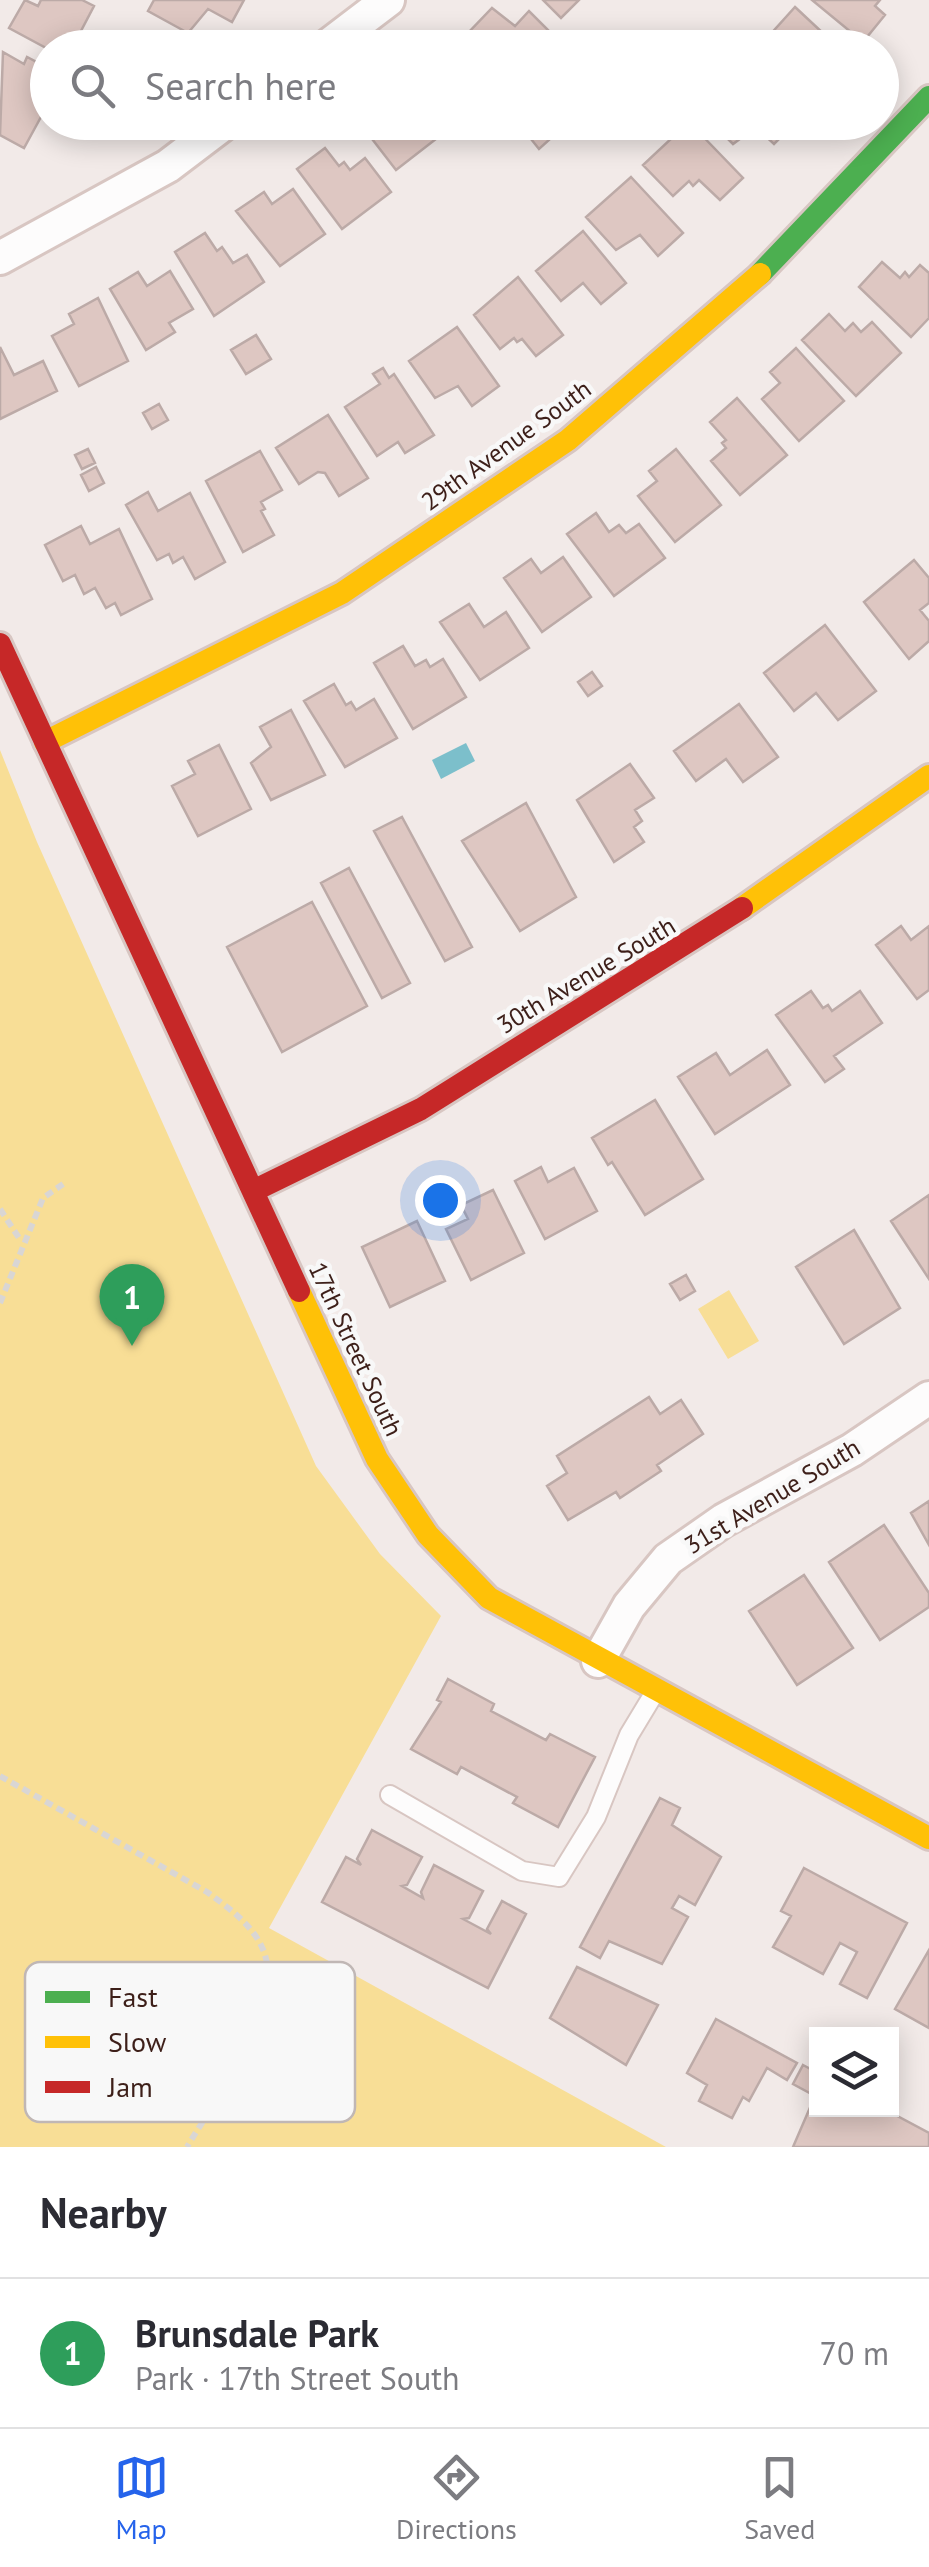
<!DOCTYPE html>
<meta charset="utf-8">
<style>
:root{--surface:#fff;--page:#f2f2f3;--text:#2b2b33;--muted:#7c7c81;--line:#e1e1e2;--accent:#2563eb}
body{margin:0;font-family:"PT Sans",sans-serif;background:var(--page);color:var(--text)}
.controls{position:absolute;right:30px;bottom:30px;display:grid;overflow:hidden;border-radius:0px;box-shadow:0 5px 25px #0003}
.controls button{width:90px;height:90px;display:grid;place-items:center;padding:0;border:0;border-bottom:2px solid var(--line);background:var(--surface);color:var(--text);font:50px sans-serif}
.you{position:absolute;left:440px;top:1200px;width:35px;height:35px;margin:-25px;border:8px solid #fff;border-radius:50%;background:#1a73e8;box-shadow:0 0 0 15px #1a73e833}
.badge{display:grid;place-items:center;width:65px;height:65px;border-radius:50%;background:var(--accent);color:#fff;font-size:32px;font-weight:700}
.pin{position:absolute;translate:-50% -82px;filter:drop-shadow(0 2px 5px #0008)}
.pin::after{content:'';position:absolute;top:52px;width:35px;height:30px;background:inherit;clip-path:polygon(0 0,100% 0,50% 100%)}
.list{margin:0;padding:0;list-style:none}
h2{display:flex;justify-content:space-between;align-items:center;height:130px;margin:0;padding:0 40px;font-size:42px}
h2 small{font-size:32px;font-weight:400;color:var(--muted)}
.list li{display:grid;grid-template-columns:65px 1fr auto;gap:30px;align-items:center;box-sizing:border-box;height:150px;padding:0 40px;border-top:2px solid var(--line)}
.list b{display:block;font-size:38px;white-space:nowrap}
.list p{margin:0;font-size:32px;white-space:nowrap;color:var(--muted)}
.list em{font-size:32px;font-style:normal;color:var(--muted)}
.icon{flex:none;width:55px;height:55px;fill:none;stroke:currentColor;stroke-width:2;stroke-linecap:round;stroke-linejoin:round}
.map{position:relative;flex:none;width:929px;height:2147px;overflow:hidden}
.search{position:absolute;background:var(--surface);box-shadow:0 5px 25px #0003;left:30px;right:30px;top:30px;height:110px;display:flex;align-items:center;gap:25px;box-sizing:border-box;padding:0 35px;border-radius:55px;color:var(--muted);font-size:38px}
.sheet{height:280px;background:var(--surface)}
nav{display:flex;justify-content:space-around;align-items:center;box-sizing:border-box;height:140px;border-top:2px solid var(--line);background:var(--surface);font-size:28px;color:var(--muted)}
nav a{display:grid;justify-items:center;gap:5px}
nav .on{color:var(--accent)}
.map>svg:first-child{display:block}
.green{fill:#f8de96}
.water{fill:#7cbfcb}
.building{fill:#dec7c2;stroke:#bcaaa7;stroke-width:2.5}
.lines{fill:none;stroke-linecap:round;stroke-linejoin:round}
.lane-casing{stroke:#d8c6c2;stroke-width:22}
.street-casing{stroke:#d8c6c2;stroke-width:38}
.fast-casing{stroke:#d8c6c2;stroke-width:28}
.slow-casing{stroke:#d8c6c2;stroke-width:28}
.jam-casing{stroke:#d8c6c2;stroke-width:28}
.path{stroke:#d9d6d4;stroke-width:6;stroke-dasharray:8 5;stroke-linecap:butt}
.lane{stroke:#fdfcfc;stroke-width:18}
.street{stroke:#fdfcfc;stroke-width:32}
.fast{stroke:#4caf50;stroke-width:22}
.slow{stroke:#ffc107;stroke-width:22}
.jam{stroke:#c62828;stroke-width:22}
.labels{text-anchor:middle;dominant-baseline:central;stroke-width:9;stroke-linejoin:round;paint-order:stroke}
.street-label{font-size:25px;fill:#3d1f19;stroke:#f8f8f8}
.key{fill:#f8f8f8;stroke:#c0b7b5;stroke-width:2.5}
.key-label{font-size:28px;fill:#3d1f19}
</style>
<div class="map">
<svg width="929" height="2147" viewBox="0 0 929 2147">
<rect width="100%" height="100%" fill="#f2eae8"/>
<path class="green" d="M0 750 37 842 316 1466 380 1554 441 1616 269 1928 666 2147H0Z
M729 1290 759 1341 728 1359 698 1309Z"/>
<path class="water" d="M466 743 475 761 441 779 432 760Z"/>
<path class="building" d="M25 0 38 6 41 0H82L94 6 72 48 48 49 9 28Z
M154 0H244L232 22 208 9 188 33 148 11Z
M543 0H579L561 18Z
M812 0H880L875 6 885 15 863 42Z
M795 7 826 36 841 48H758Z
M492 8 515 26 529 11 559 41 552 48H483L468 33Z
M3 52 24 64 27 57 48 68V104L24 148 0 135Z
M359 122H431L441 135 396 170Z
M689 122 743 178 720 200 699 180 693 186 689 181 673 196 643 165Z
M711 122H796L774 144 756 127 733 144Z
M537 126 549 140 539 149 527 134Z
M325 148 339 166 344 162 350 170 365 158 391 192 342 229 297 169Z
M631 177 683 233 658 256 640 235 616 250 586 217Z
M293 189 325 234 280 266 236 211 264 192 272 204Z
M583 231 626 283 601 304 583 283 561 301 536 271Z
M205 233 217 251 222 247 233 263 247 255 264 282 214 316 175 252Z
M882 262 900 278 905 272 909 277 920 265 929 273V318L911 337 859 287Z
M170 271 193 309 169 323 175 332 146 350 110 289 138 272 147 286Z
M518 277 563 335 536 356 522 339 517 342 514 338 500 349 474 315Z
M98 298 128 361 79 386 52 336 74 324 69 314Z
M829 314 845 331 853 323 861 332 872 322 901 353 856 396 802 340Z
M457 327 499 386 472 406 458 386 435 398 409 361Z
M256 335 271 359 246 374 231 350Z
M0 347 14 375 43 361 57 391 0 419Z
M796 348 844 401 799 441 762 399 780 383 770 372Z
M383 368 389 378 394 374 434 435 405 453 398 442 377 456 345 407 380 384 373 374Z
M737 398 787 455 740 495 711 461 726 448 722 443 726 440 710 422Z
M159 404 168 420 152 429 143 413Z
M328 415 368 478 339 496 325 473 318 472 299 484 276 448Z
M88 449 95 463 82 469 75 455Z
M676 449 721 505 675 542 638 496 657 481 649 471Z
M260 451 282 490 261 502 265 509 261 511 274 535 243 552 206 481Z
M96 467 104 483 89 491 81 475Z
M148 492 158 511 190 493 225 562 195 579 183 557 173 563 169 554 157 560 126 505Z
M596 513 609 532 619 525 626 533 639 524 665 558 614 596 567 534Z
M81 526 90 544 119 529 152 599 121 615 115 603 106 608 95 588 84 594 75 575 63 581 45 545Z
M563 557 591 597 542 632 504 578 531 559 541 573Z
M914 560 929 578V603L920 610 929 621V641L909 659 864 602Z
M469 604 484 627 506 612 529 648 480 680 440 622Z
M825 625 876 691 838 720 816 693 794 711 764 673Z
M403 646 415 666 426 660 430 667 443 659 466 697 413 729 374 663Z
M592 672 602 686 588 696 578 682Z
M334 684 346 705 351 702 356 710 374 699 397 738 345 767 304 701Z
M739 704 778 757 743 782 726 759 696 781 674 751Z
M291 710 325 775 271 800 251 763 271 747 260 727Z
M219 745 251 809 198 836 172 786 195 774 188 761Z
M630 764 654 798 635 810 642 821 634 827 644 842 614 862 577 800Z
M526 803 576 897 520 931 462 841Z
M402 817 472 947 445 961 374 831Z
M349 868 410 983 382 998 321 883Z
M312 902 367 1006 282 1052 227 947Z
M901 926 911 940 929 926V990L917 999 876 945Z
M811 991 823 1008 828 1005 832 1011 860 991 882 1023 834 1056 844 1069 825 1082 776 1015Z
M767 1050 790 1085 715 1134 678 1077 716 1053 730 1075Z
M655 1100 703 1179 645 1215 612 1162 608 1165 592 1138Z
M541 1167 548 1182 574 1168 597 1211 545 1239 515 1181Z
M493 1190 524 1253 471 1280 446 1229 468 1219 461 1205Z
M929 1195V1279L891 1221Z
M417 1221 445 1281 390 1307 362 1247Z
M854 1230 900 1308 844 1344 796 1267Z
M686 1275 695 1291 680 1300 670 1284Z
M649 1397 660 1414 681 1400 703 1434 657 1465 661 1471 620 1498 616 1492 568 1520 547 1486 567 1473 557 1456Z
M929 1501V1545L911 1513Z
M884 1525 929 1593V1607L880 1640 829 1562Z
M804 1575 853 1648 797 1685 749 1611Z
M448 1679 494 1704 491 1711 546 1740 550 1734 595 1757 558 1827 513 1803 517 1797 461 1767 457 1774 411 1749 441 1702 437 1700Z
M660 1798 680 1808 672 1825 721 1857 695 1905 679 1896 672 1908 688 1917 662 1964 609 1941 600 1958 580 1947Z
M372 1830 422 1857 407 1885 402 1886 423 1898 421 1892 434 1865 483 1891 469 1918 463 1919 491 1934 487 1929 502 1901 526 1914 488 1988 322 1902 346 1857 361 1865 357 1859Z
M804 1868 907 1923 867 1998 840 1984 857 1952 840 1943 823 1974 773 1947 791 1916 781 1911Z
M929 1950V2028L895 2009Z
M577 1967 658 2005 626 2065 550 2018Z
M716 2019 797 2063 787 2080 767 2068 749 2101 743 2097 732 2118 699 2101 707 2085 687 2073Z
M803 2065 816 2072V2110H886L929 2133V2147H793L815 2096 793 2084Z"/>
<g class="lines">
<g class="lane-casing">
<path id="lane" d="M390 1795 522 1871 559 1877 596 1817 629 1735 655 1692"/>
</g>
<g class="street-casing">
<path id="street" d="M325 48 388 0
M0 258 168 166 226 122
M598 1661 629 1606 668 1559 724 1520 852 1450 929 1398"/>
</g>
<g class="fast-casing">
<path id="fast" d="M760 274 929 97"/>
</g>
<g class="slow-casing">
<path id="slow" d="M45 742 342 593 568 440 760 274
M742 908 929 776
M299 1291 377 1459 428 1535 489 1598 929 1838"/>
</g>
<g class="jam-casing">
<path id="jam" d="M0 644 299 1291
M253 1191 421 1109 742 908"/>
</g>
<path class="path" d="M0 1209 21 1241
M0 1303 43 1198 66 1182
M0 1776 207 1892C229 1908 257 1928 265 1955 283 2012 215 2099 187 2147"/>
<use href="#lane" class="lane"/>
<use href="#street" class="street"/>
<use href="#fast" class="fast"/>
<use href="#slow" class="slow"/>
<use href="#jam" class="jam"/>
</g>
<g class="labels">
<g class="street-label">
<text transform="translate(506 445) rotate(-36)">29th Avenue South</text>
<text transform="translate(586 975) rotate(-31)">30th Avenue South</text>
<text transform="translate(356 1349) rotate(65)">17th Street South</text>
<text transform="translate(772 1496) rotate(-31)">31st Avenue South</text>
</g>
</g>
<rect x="25" y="1962" width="330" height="160" rx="15" class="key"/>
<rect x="45" y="1991" width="45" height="12" fill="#4caf50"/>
<rect x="45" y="2036" width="45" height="12" fill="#ffc107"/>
<rect x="45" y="2081" width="45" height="12" fill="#c62828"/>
<g class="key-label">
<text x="108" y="2007">Fast</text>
<text x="108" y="2052">Slow</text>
<text x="108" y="2097">Jam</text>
</g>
</svg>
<div class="controls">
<button><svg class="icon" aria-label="layers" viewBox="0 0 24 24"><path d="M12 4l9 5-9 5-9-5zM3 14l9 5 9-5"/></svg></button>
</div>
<div class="you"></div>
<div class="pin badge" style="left:132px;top:1346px;background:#2e9e5b">1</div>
<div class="search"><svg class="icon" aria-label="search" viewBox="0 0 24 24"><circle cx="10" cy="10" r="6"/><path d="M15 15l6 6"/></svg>Search here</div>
</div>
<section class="sheet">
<h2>Nearby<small></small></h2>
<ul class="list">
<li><span class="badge" style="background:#2e9e5b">1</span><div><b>Brunsdale Park</b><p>Park · 17th Street South</p></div><em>70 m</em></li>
</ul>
</section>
<nav>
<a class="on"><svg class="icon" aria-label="map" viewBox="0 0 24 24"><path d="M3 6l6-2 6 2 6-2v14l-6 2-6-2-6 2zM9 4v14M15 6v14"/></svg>Map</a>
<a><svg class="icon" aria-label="directions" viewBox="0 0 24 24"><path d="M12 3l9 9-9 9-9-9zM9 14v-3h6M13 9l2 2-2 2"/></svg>Directions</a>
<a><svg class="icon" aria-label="saved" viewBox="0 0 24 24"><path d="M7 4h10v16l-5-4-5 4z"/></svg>Saved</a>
</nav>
